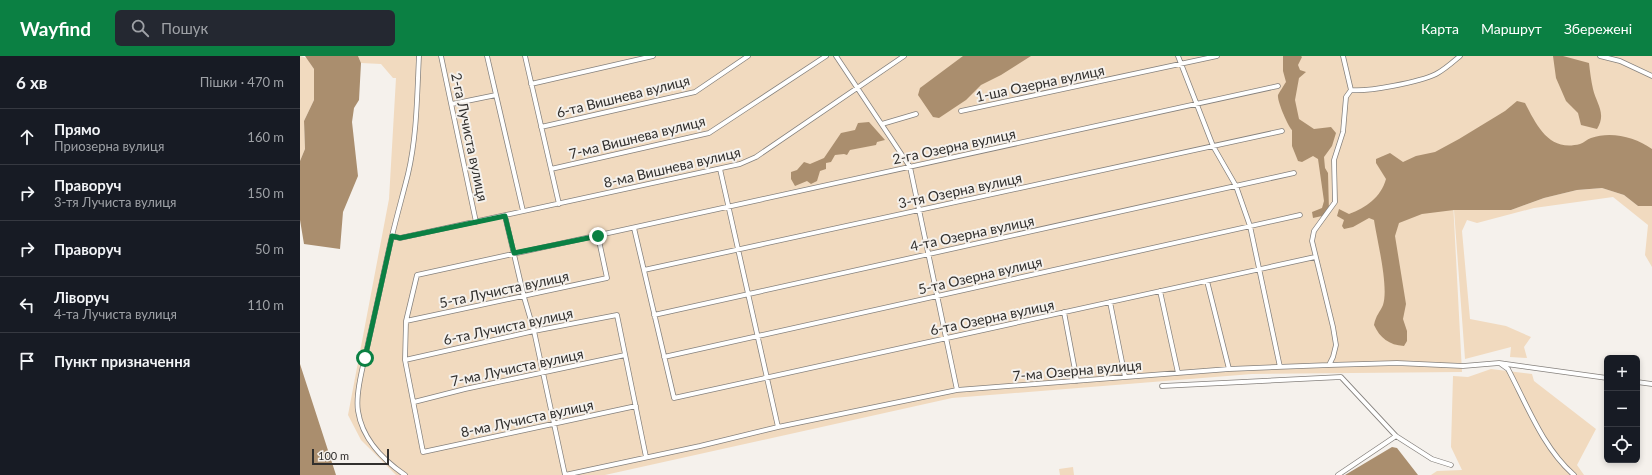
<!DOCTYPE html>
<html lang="uk">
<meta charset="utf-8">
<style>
:root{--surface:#171b24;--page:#242831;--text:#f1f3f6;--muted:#9ea1a6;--line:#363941;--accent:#0b8043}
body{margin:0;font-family:Lato,sans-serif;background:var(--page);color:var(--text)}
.controls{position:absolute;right:12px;bottom:12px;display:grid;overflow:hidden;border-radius:6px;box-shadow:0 2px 6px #0003}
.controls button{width:36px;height:36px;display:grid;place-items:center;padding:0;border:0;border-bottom:1px solid var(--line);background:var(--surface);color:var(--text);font:20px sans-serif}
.scale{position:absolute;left:12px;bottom:10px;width:77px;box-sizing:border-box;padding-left:4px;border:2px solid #312f2d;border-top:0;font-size:11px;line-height:14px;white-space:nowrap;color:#312f2d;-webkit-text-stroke:3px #f5f1ec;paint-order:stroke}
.stop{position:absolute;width:12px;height:12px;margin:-9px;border:3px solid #0b8043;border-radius:50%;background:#fff}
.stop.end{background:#0b8043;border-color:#fff;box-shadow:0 1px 4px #0008}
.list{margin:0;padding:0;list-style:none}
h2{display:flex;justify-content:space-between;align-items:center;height:52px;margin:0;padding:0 16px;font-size:17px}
h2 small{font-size:13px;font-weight:400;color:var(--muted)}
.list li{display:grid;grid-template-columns:26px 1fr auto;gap:12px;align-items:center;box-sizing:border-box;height:56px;padding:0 16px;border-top:1px solid var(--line)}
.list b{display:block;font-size:15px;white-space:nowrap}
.list p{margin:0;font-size:13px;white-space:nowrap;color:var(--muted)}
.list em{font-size:13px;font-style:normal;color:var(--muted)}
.icon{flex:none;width:22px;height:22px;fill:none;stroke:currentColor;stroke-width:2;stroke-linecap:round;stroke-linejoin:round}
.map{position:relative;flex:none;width:1352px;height:419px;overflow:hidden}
header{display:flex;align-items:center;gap:24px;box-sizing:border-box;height:56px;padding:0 20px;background:var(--accent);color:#fff}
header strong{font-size:19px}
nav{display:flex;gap:22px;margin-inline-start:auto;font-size:14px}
.search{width:280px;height:36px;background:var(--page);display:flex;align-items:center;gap:10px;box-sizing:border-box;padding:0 14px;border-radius:6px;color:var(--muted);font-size:15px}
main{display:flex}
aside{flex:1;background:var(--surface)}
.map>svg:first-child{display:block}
.green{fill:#f1dabf}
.water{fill:#aa8e6e}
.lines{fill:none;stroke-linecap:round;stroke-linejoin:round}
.minor-casing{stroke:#85817d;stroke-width:5.5}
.minor{stroke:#fff;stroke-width:4}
.route{stroke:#0b8043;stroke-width:5}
.labels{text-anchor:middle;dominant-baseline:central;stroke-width:4;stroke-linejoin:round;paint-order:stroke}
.street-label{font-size:14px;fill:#312f2d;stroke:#f5f1ec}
</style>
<header>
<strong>Wayfind</strong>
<div class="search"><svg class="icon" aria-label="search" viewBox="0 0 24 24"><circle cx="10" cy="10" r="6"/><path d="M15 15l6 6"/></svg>Пошук</div>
<nav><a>Карта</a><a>Маршрут</a><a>Збережені</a></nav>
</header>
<main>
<aside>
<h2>6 хв<small>Пішки · 470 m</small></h2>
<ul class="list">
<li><svg class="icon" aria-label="ahead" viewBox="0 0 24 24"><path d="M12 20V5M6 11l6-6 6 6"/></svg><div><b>Прямо</b><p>Приозерна вулиця</p></div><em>160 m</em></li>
<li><svg class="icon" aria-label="right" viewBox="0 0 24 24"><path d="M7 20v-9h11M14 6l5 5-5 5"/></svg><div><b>Праворуч</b><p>3-тя Лучиста вулиця</p></div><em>150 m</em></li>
<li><svg class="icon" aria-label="right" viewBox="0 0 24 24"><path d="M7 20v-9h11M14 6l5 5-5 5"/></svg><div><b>Праворуч</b></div><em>50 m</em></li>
<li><svg class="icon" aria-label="left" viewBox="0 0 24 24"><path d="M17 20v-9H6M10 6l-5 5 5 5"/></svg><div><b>Ліворуч</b><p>4-та Лучиста вулиця</p></div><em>110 m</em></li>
<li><svg class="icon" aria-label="arrive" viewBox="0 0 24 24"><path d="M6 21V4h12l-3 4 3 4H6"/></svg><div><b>Пункт призначення</b></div></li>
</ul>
</aside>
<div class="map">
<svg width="1352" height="419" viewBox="0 0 1352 419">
<rect width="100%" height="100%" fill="#f5f1ec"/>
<path class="green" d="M0 0 7 2 14 13V44L4 65 5 93 0 105Z
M58 0H1352V126L1153 145 1162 316 952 318 652 342 305 419H96L61 384 48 359 89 143 96 22H93L81 8 61 7Z
M1302 132 1324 139 1338 150H1352V211L1345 199 1348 169 1313 141 1234 152 1177 167 1167 164 1162 175 1170 263 1206 270 1231 281 1224 291 1227 302 1210 301 1211 291 1165 303 1154 154H1211L1244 142 1277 134Z
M1191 313 1232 318 1234 325 1296 373 1277 409 1284 419H1131L1137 415 1162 414 1151 391 1153 320 1168 321Z
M773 411 774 419H760L759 413Z"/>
<path class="water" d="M5 0H58L61 7 59 44 54 52 52 66 58 120 43 156 40 193 4 188 0 164V105L5 93 4 65 14 44V13Z
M663 0H731L701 19 681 29 666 44 639 62 633 61 618 39 620 32Z
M983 0H1001L1002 1 998 9 1000 14 1006 16 999 22 995 44 999 63 1014 73 1031 71 1036 77 1032 90 1024 101 1025 112 1028 117 1029 155 1022 160 1013 162 1012 156 1022 152 1024 145 1018 103 1013 100 1002 106 998 105 992 90V74C988 70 977 45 978 39 979 37 984 29 986 26L983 15Z
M1253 0H1263L1289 7C1290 16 1291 24 1293 33 1296 47 1307 57 1297 73L1281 69 1278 57 1266 45 1256 22Z
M1217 45 1225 47C1237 70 1249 96 1280 88 1284 87 1287 83 1291 82 1311 75 1335 81 1352 93V150H1338L1324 139 1302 132 1277 134 1244 142 1211 154H1154L1122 158 1099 167 1095 180 1106 248 1103 263 1107 275V285L1104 290C1089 289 1080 282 1074 269 1076 259 1080 256 1083 249 1089 231 1077 184 1074 164L1069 162 1053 171 1044 173 1042 170 1044 164 1037 160 1039 153 1049 158C1066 152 1081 141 1086 123L1076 107V103L1090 97 1103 106 1116 100 1135 96 1159 83 1205 55Z
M569 66 585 84 577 86 576 89 550 94 547 99 544 98 535 99 531 106 526 107V113L520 115 517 125 511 128 507 125 495 130 491 123V116L497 114 504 106 510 108 524 102 541 77 555 74 558 67Z
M0 308 36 419H0Z
M1092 391 1097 392 1118 419H1045Z"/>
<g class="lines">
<g class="minor-casing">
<path id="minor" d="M141 0 176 166
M187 0 223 155
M225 0 259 148
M536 0 610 111 657 334
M878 0 913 90 936 130 950 170 980 311
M1043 0 1051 34
M1300 0 1320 5 1352 20
M231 28 353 0
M1051 34C1068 36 1120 26 1136 18 1144 14 1153 6 1160 0
M152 48 196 39
M661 55 917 0
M582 68 616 58
M241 71 395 36 448 0
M251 113 409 77 526 0
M420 113 478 371
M205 160 224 241 234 275 265 419
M334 172 374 342 1015 201
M92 180 100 182 440 108 456 101 604 0
M344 214 982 75
M907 225 929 313
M860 235 878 317
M810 246 825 321
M764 256 777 325
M354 259 994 117
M106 265 307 222 298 180
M364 301 1000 159
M105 304 234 275 317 259 346 401
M1201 308 1208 313C1227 349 1243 392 1274 419
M1029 309 1033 301 1036 289 1033 271 1012 185 1014 175 1035 146 1034 104 1043 76 1046 41 1051 34
M1337 326 1352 328
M862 330 1041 321 1096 380 1132 403 1151 409
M114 346 165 333 325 299
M336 350 123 396 105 304 106 265 117 219 978 30
M105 419C83 404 62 382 58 355 55 336 65 303 69 283 77 249 84 214 92 180 97 159 103 138 108 118 117 80 117 39 119 0
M265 419 400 390 478 371 657 334 929 313 1029 309 1097 307 1163 310 1199 307 1307 322
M1038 419 1096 380"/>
</g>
<use href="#minor" class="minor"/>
</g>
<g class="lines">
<path class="route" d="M65 302 92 180 100 182 205 160 214 197 298 180"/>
</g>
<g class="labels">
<g class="street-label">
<text transform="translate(740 27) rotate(-12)">1-ша Озерна вулиця</text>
<text transform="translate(323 40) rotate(-14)">6-та Вишнева вулиця</text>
<text transform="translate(170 81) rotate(78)">2-га Лучиста вулиця</text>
<text transform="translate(337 81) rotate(-14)">7-ма Вишнева вулиця</text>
<text transform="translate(654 90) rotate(-12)">2-га Озерна вулиця</text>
<text transform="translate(372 111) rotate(-13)">8-ма Вишнева вулиця</text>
<text transform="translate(660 134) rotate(-12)">3-тя Озерна вулиця</text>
<text transform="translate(672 177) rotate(-12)">4-та Озерна вулиця</text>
<text transform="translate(680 219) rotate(-13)">5-та Озерна вулиця</text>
<text transform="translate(204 233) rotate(-12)">5-та Лучиста вулиця</text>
<text transform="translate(692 261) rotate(-12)">6-та Озерна вулиця</text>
<text transform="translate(208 270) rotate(-12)">6-та Лучиста вулиця</text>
<text transform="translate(217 311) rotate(-12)">7-ма Лучиста вулиця</text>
<text transform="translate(777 314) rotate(-5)">7-ма Озерна вулиця</text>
<text transform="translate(227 362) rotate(-12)">8-ма Лучиста вулиця</text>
</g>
</g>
</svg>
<div class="controls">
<button>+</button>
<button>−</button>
<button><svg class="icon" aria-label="locate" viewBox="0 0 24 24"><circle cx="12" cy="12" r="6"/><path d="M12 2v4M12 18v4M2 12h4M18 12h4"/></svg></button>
</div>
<div class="scale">100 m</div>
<div class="stop" style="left:65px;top:302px"></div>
<div class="stop end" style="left:298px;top:180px"></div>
</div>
</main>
